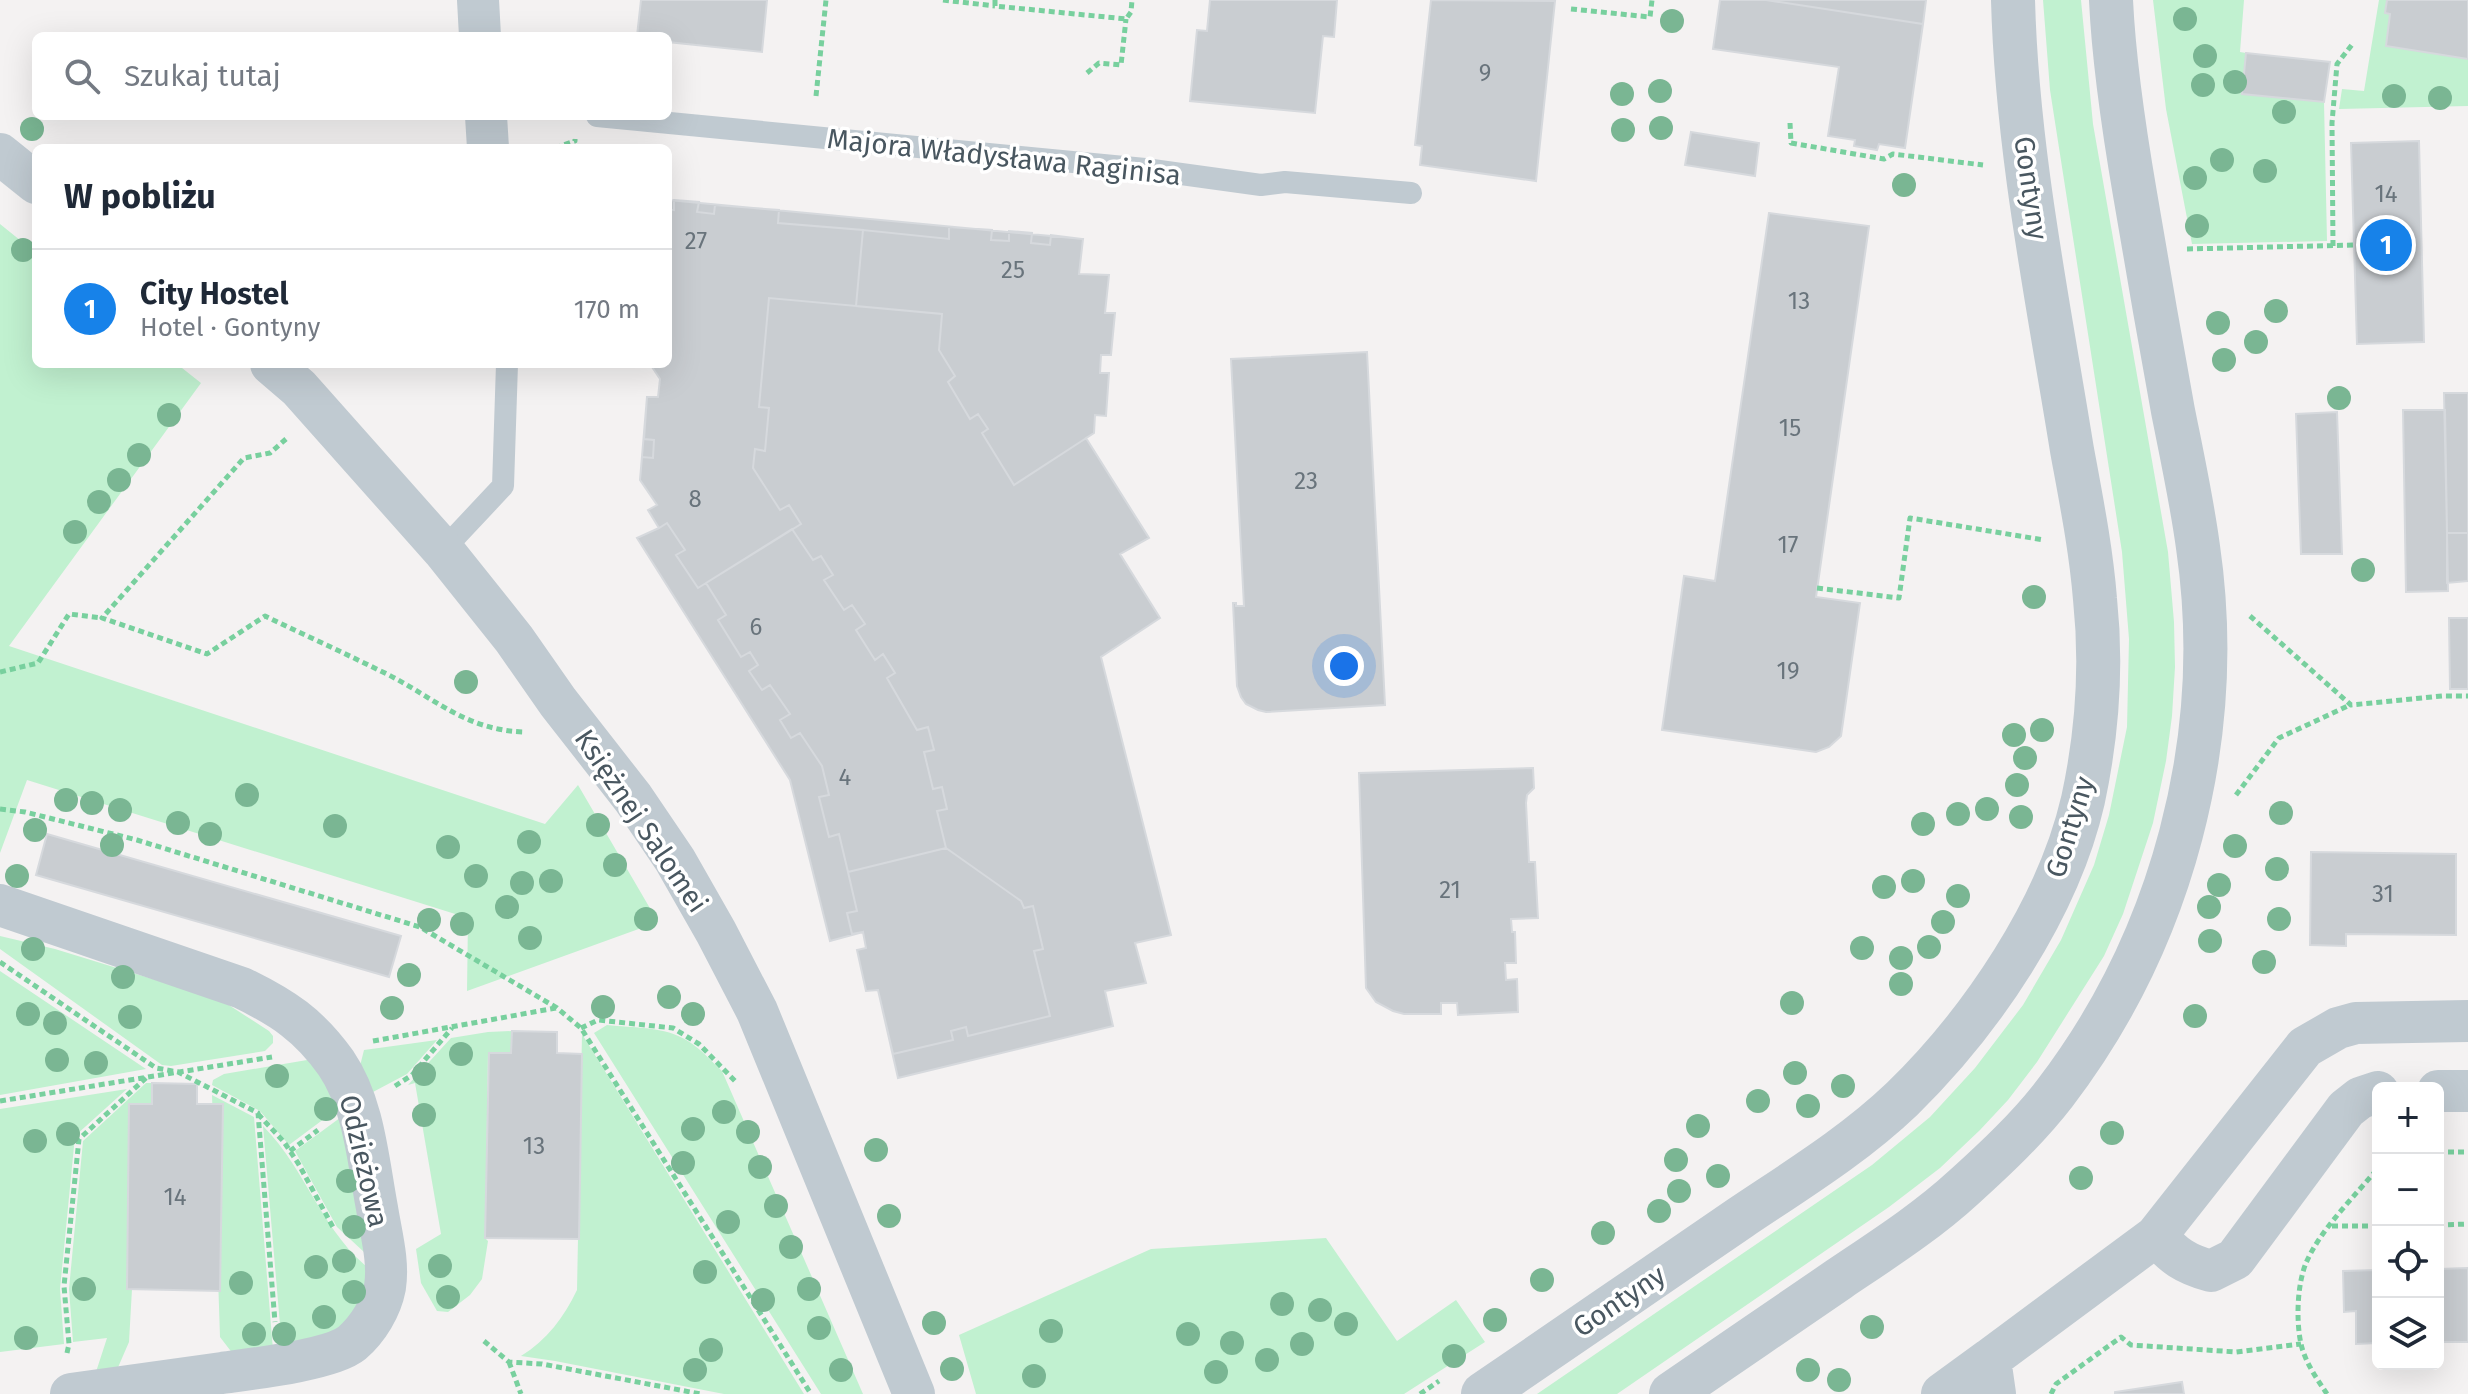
<!DOCTYPE html>
<html lang="pl">
<meta charset="utf-8">
<style>
:root{--surface:#fff;--page:#f2f2f3;--text:#1f2937;--muted:#747a83;--line:#e0e1e3;--accent:#1782e9}
body{margin:0;font-family:"Fira Sans",sans-serif;background:var(--page);color:var(--text)}
.controls{position:absolute;right:24px;bottom:24px;display:grid;overflow:hidden;border-radius:12px;box-shadow:0 8px 32px #0002}
.controls button{width:72px;height:72px;display:grid;place-items:center;padding:0;border:0;border-bottom:2px solid var(--line);background:var(--surface);color:var(--text);font:40px sans-serif}
.you{position:absolute;left:1344px;top:666px;width:28px;height:28px;margin:-20px;border:6px solid #fff;border-radius:50%;background:#1a73e8;box-shadow:0 0 0 12px #1a73e833}
.badge{display:grid;place-items:center;width:52px;height:52px;border-radius:50%;background:var(--accent);color:#fff;font-size:26px;font-weight:700}
.pin{position:absolute;translate:-50% -50%;border:4px solid #fff;box-shadow:0 2px 8px #0006}
.list{margin:0;padding:0;list-style:none}
h2{display:flex;justify-content:space-between;align-items:center;height:104px;margin:0;padding:0 32px;font-size:34px}
h2 small{font-size:26px;font-weight:400;color:var(--muted)}
.list li{display:grid;grid-template-columns:52px 1fr auto;gap:24px;align-items:center;box-sizing:border-box;height:120px;padding:0 32px;border-top:2px solid var(--line)}
.list b{display:block;font-size:30px;white-space:nowrap}
.list p{margin:0;font-size:26px;white-space:nowrap;color:var(--muted)}
.list em{font-size:26px;font-style:normal;color:var(--muted)}
.icon{flex:none;width:44px;height:44px;fill:none;stroke:currentColor;stroke-width:2;stroke-linecap:round;stroke-linejoin:round}
.map{position:relative;flex:none;width:2468px;height:1394px;overflow:hidden}
.search{position:absolute;background:var(--surface);box-shadow:0 8px 32px #0002;left:32px;top:32px;width:640px;height:88px;display:flex;align-items:center;gap:20px;box-sizing:border-box;padding:0 28px;border-radius:12px;color:var(--muted);font-size:30px}
.panel{position:absolute;background:var(--surface);box-shadow:0 8px 32px #0002;left:32px;top:144px;width:640px;height:224px;border-radius:12px}
.map>svg:first-child{display:block}
.green{fill:#c1f1d0}
.building{fill:#c9cdd1;stroke:#d6d9dd;stroke-width:2}
.lines{fill:none;stroke-linecap:round;stroke-linejoin:round}
.path{stroke:#78d09e;stroke-width:5;stroke-dasharray:6 4;stroke-linecap:butt}
.service{stroke:#c0cad1;stroke-width:22}
.minor{stroke:#c0cad1;stroke-width:42}
.tertiary{stroke:#c0cad1;stroke-width:44}
.tree{fill:#7ab693}
.labels{text-anchor:middle;dominant-baseline:central;stroke-width:7;stroke-linejoin:round;paint-order:stroke}
.number-label{font-size:24px;fill:#69747c}
.street-label{font-size:28px;fill:#495760;stroke:#fff}
</style>
<div class="map">
<svg width="2468" height="1394" viewBox="0 0 2468 1394">
<rect width="100%" height="100%" fill="#f4f2f2"/>
<path class="green" d="M2043 0H2081L2093 124 2168 552 2174 622 2175 667 2172 716 2166 761 2153 823 2123 914 2104 956 2037 1062 2008 1100 1980 1130 1940 1168 1889 1207 1617 1394H1537L1872 1165 1930 1117 1975 1068 2023 1005 2061 940 2094 865 2109 815 2127 727 2129 639 2122 552 2050 90Z
M2153 0H2244L2240 52 2246 53 2243 94 2324 102 2327 241 2192 244 2166 109Z
M2379 0H2387L2385 12 2390 14 2386 46 2468 59V106L2339 109 2342 89 2364 91Z
M0 224 36 253V364H177L201 383 9 646 545 824 578 785 658 922 467 991 468 918 27 780 0 853Z
M0 936 55 949 221 1000 269 1031 273 1036V1043L265 1051 171 1066 162 1065 0 949Z
M0 971 146 1069 0 1095Z
M607 1025C633 1028 665 1026 688 1041 701 1049 711 1061 722 1071L863 1394H821L594 1033Z
M512 1031 511 1053H488L485 1238 488 1241 482 1279 470 1295 448 1312 437 1311 421 1283 416 1249 441 1234 415 1083 408 1085 451 1038 488 1032Z
M582 1034 804 1394H724L555 1361 521 1356C547 1340 564 1317 577 1290Z
M437 1040 407 1074 373 1092 359 1070 364 1050Z
M313 1059 348 1101 289 1145 260 1111 212 1085 213 1080 224 1074Z
M146 1083H152V1104H129L127 1289H132L129 1342 116 1372 95 1375 107 1338 73 1342 69 1289 83 1141Z
M127 1089 75 1136 60 1289 64 1344 0 1352V1109Z
M212 1095 254 1117 273 1350 233 1354 220 1337Z
M352 1109 378 1265 337 1227 295 1151Z
M263 1126C308 1171 324 1239 378 1275L353 1325 282 1348Z
M1326 1238 1397 1341 1456 1300 1485 1342 1404 1394H976L959 1335 1151 1249Z"/>
<path class="building" d="M641 0H767L762 52 668 42V36H637Z
M1210 0H1337L1334 37 1323 36 1315 113 1190 101 1197 30 1207 31Z
M1431 0 1555 1 1536 181 1420 165 1422 146 1415 145Z
M1720 0H1766L1923 24 1905 148 1879 144 1877 150 1854 146 1855 140 1828 136 1839 67 1713 49Z
M1766 0H1926L1923 24Z
M2387 0H2468V59L2386 46 2390 14 2385 13Z
M2246 53 2330 62 2324 102 2242 94Z
M1691 132 1759 143 1755 176 1685 165Z
M2419 141 2424 342 2357 344 2351 143Z
M668 200 1083 239 1079 274 1109 275 1105 313H1115L1111 355H1101L1100 373H1109L1106 416 1095 415 1094 433 1086 438 1149 538 1120 554 1160 618 1101 657 1171 935 1135 943 1146 983 1105 991 1113 1026 898 1078 878 990 866 991 857 950 866 948 863 932 830 941 790 780 637 538 659 528 648 510 657 505 640 480 647 397H658L660 379 650 364H668Z
M674 200 699 202 697 212 714 214 715 205 779 210 778 223 863 230 856 306 769 298 759 407 769 408 765 451 755 449 753 468 780 510 789 505 801 524 698 588 676 555 685 550 667 523 659 528 648 510 657 505 640 480 642 457 653 458 654 440 644 439 647 397H658L660 379 650 364H668V209L674 210Z
M1769 213 1869 226 1816 597 1860 603 1841 736 1829 747 1816 752 1662 730 1684 576 1715 581Z
M949 227 992 230 991 240 1009 241V231L1032 233 1031 243 1050 245 1051 235 1083 239 1079 274 1109 275 1105 313H1115L1111 355H1101L1100 373H1109L1106 416 1095 415 1094 433 1014 485 982 433 988 429 978 414 970 419 948 382 955 376 939 350 942 314 856 306 863 230 949 239Z
M1367 352 1385 705 1266 712 1258 710 1246 704 1241 697 1237 686 1233 603H1236V606H1244L1231 359Z
M2444 393H2468V533H2447Z
M2403 410H2445L2448 591 2406 592Z
M2337 412 2342 554H2301L2296 414Z
M792 529 813 560 821 556 833 575 824 580 844 610 852 605 865 624 856 630 875 660 883 654 895 673 887 678 917 730 928 727 934 750 924 752 933 789 942 787 947 809 937 811 946 848 848 872 839 834 829 837 819 797 829 795 822 766 800 733 791 738 780 720 790 714 770 685 762 690 749 671 758 665 750 652 741 657 718 620 726 615 706 583Z
M2447 533H2468V581L2447 583Z
M2449 618H2468V689H2450Z
M1533 768 1534 788 1527 795 1526 803 1529 862H1535L1538 918 1511 919 1512 932H1515L1516 963H1505L1506 980 1517 979 1518 1012 1458 1015 1457 1003H1441V1014H1404L1393 1011 1376 1002 1366 988 1359 773Z
M47 834 401 936 389 977 36 875Z
M946 848 1021 901 1024 908 1033 906 1043 949 1034 951 1050 1016 968 1036 966 1027 951 1031 953 1040 893 1054 878 990 866 991 857 950 866 948 863 932 852 934 847 913 857 911 848 872Z
M2311 852 2456 854V935L2346 934V946L2310 945Z
M512 1031 557 1032V1053L582 1054 579 1239 485 1238 489 1053H511Z
M152 1083 197 1084V1104H223L220 1291 127 1289 129 1104H152Z
M2468 1268V1342H2438V1269Z
M2378 1270V1343L2356 1344V1311L2344 1312 2343 1271Z
M2182 1382 2184 1394H2115V1392Z"/>
<g class="lines">
<path class="path" d="M943 0 995 6
M995 0V6L1126 19 1131 12 1132 0
M1571 9 1650 17 1652 0
M1087 73 1099 63 1121 65 1126 19
M816 96 826 0
M1790 123 1791 143 1884 159 1893 154 1983 165
M555 148 575 141V139
M2333 246 2332 123 2337 64 2354 42
M2187 249 2354 245
M286 439 270 453 244 458 102 618 207 654 265 616C305 635 346 654 387 674 436 699 467 731 526 732
M1817 588 1899 598 1910 518 2044 540
M2250 616 2351 705 2442 696H2468
M0 672 38 663 69 614 102 618
M2236 795 2279 738 2350 705
M0 809 25 812 137 840 420 927 557 1008 581 1028 811 1394
M0 962 156 1068 178 1072 258 1113 275 1322
M581 1028 598 1020 673 1028 699 1044 737 1083
M373 1041 556 1008
M395 1086 412 1075 452 1028
M0 1101 272 1057
M258 1114 284 1142 298 1163 334 1229
M290 1151 318 1130
M2438 1152H2468
M2438 1225 2468 1224
M2332 1226H2378
M484 1341 509 1362 542 1364 701 1394
M67 1353 69 1344 64 1286 79 1139 146 1078
M509 1362 521 1394
M1420 1394 1439 1381
M2051 1394 2056 1384 2121 1337 2131 1345 2236 1352 2301 1344
M2327 1394C2317 1379 2305 1362 2301 1344 2296 1321 2297 1285 2306 1263 2320 1230 2355 1196 2378 1168"/>
<path class="service" d="M597 116 1145 169 1261 185 1285 182 1411 193
M443 550 503 486 507 364"/>
<path class="minor" d="M478 0 480 36
M486 116 488 148
M0 154 36 183
M271 364 299 388 443 550 514 639 558 702 633 798 675 860 716 932 757 1011 914 1394
M0 905 242 988C283 1008 309 1025 336 1063 364 1104 368 1160 377 1208 381 1234 389 1261 385 1287 381 1308 368 1329 352 1343 331 1360 251 1369 222 1373 172 1380 121 1387 71 1394
M2438 1091H2468
M2156 1236C2174 1256 2185 1264 2211 1271L2235 1259 2346 1109 2360 1098 2378 1092
M1942 1394 1990 1359
M1995 1394 1990 1359 2156 1236 2305 1047 2338 1028 2356 1023 2468 1021"/>
<path class="tertiary" d="M1483 1394C1569 1335 1654 1277 1740 1218 1795 1181 1854 1145 1902 1099 1981 1022 2058 909 2083 800 2097 735 2102 665 2095 599 2091 549 2081 499 2072 450 2048 301 2017 151 2013 0
M1671 1394C1727 1356 1783 1317 1839 1279 1882 1250 1926 1222 1964 1187 1996 1158 2028 1128 2055 1093 2172 940 2226 739 2198 547 2192 502 2182 456 2173 411 2160 339 2147 266 2135 194 2124 130 2114 65 2111 0"/>
</g>
<g class="tree">
<circle cx="2185" cy="19" r="12"/>
<circle cx="1672" cy="21" r="12"/>
<circle cx="2205" cy="56" r="12"/>
<circle cx="2235" cy="82" r="12"/>
<circle cx="2203" cy="85" r="12"/>
<circle cx="1660" cy="91" r="12"/>
<circle cx="1622" cy="94" r="12"/>
<circle cx="2394" cy="96" r="12"/>
<circle cx="2440" cy="98" r="12"/>
<circle cx="2284" cy="112" r="12"/>
<circle cx="1661" cy="128" r="12"/>
<circle cx="32" cy="129" r="12"/>
<circle cx="1623" cy="130" r="12"/>
<circle cx="2222" cy="160" r="12"/>
<circle cx="2265" cy="171" r="12"/>
<circle cx="2195" cy="178" r="12"/>
<circle cx="1904" cy="185" r="12"/>
<circle cx="2197" cy="226" r="12"/>
<circle cx="23" cy="250" r="12"/>
<circle cx="2276" cy="311" r="12"/>
<circle cx="2218" cy="323" r="12"/>
<circle cx="2256" cy="342" r="12"/>
<circle cx="2224" cy="360" r="12"/>
<circle cx="2339" cy="398" r="12"/>
<circle cx="169" cy="415" r="12"/>
<circle cx="139" cy="455" r="12"/>
<circle cx="119" cy="480" r="12"/>
<circle cx="99" cy="502" r="12"/>
<circle cx="75" cy="532" r="12"/>
<circle cx="2363" cy="570" r="12"/>
<circle cx="2034" cy="597" r="12"/>
<circle cx="466" cy="682" r="12"/>
<circle cx="2042" cy="730" r="12"/>
<circle cx="2014" cy="735" r="12"/>
<circle cx="2025" cy="758" r="12"/>
<circle cx="2017" cy="785" r="12"/>
<circle cx="247" cy="795" r="12"/>
<circle cx="66" cy="800" r="12"/>
<circle cx="92" cy="803" r="12"/>
<circle cx="1987" cy="809" r="12"/>
<circle cx="120" cy="810" r="12"/>
<circle cx="2281" cy="813" r="12"/>
<circle cx="1958" cy="814" r="12"/>
<circle cx="2021" cy="817" r="12"/>
<circle cx="178" cy="823" r="12"/>
<circle cx="1923" cy="824" r="12"/>
<circle cx="598" cy="825" r="12"/>
<circle cx="335" cy="826" r="12"/>
<circle cx="35" cy="830" r="12"/>
<circle cx="210" cy="834" r="12"/>
<circle cx="529" cy="842" r="12"/>
<circle cx="112" cy="845" r="12"/>
<circle cx="2235" cy="846" r="12"/>
<circle cx="448" cy="847" r="12"/>
<circle cx="615" cy="865" r="12"/>
<circle cx="2277" cy="869" r="12"/>
<circle cx="17" cy="876" r="12"/>
<circle cx="476" cy="876" r="12"/>
<circle cx="551" cy="881" r="12"/>
<circle cx="1913" cy="881" r="12"/>
<circle cx="522" cy="883" r="12"/>
<circle cx="2219" cy="885" r="12"/>
<circle cx="1884" cy="887" r="12"/>
<circle cx="1958" cy="896" r="12"/>
<circle cx="507" cy="907" r="12"/>
<circle cx="2209" cy="907" r="12"/>
<circle cx="646" cy="919" r="12"/>
<circle cx="2279" cy="919" r="12"/>
<circle cx="429" cy="920" r="12"/>
<circle cx="1943" cy="922" r="12"/>
<circle cx="462" cy="924" r="12"/>
<circle cx="530" cy="938" r="12"/>
<circle cx="2210" cy="941" r="12"/>
<circle cx="1929" cy="947" r="12"/>
<circle cx="1862" cy="948" r="12"/>
<circle cx="33" cy="949" r="12"/>
<circle cx="1901" cy="958" r="12"/>
<circle cx="2264" cy="962" r="12"/>
<circle cx="409" cy="975" r="12"/>
<circle cx="123" cy="977" r="12"/>
<circle cx="1901" cy="984" r="12"/>
<circle cx="669" cy="997" r="12"/>
<circle cx="1792" cy="1003" r="12"/>
<circle cx="603" cy="1007" r="12"/>
<circle cx="392" cy="1008" r="12"/>
<circle cx="28" cy="1014" r="12"/>
<circle cx="693" cy="1014" r="12"/>
<circle cx="2195" cy="1016" r="12"/>
<circle cx="130" cy="1017" r="12"/>
<circle cx="55" cy="1023" r="12"/>
<circle cx="461" cy="1054" r="12"/>
<circle cx="57" cy="1060" r="12"/>
<circle cx="96" cy="1063" r="12"/>
<circle cx="1795" cy="1073" r="12"/>
<circle cx="424" cy="1074" r="12"/>
<circle cx="277" cy="1076" r="12"/>
<circle cx="1843" cy="1086" r="12"/>
<circle cx="1758" cy="1101" r="12"/>
<circle cx="1808" cy="1106" r="12"/>
<circle cx="326" cy="1109" r="12"/>
<circle cx="724" cy="1112" r="12"/>
<circle cx="424" cy="1115" r="12"/>
<circle cx="1698" cy="1126" r="12"/>
<circle cx="693" cy="1129" r="12"/>
<circle cx="748" cy="1132" r="12"/>
<circle cx="2112" cy="1133" r="12"/>
<circle cx="68" cy="1134" r="12"/>
<circle cx="35" cy="1141" r="12"/>
<circle cx="876" cy="1150" r="12"/>
<circle cx="1676" cy="1160" r="12"/>
<circle cx="683" cy="1163" r="12"/>
<circle cx="760" cy="1167" r="12"/>
<circle cx="1718" cy="1176" r="12"/>
<circle cx="2081" cy="1178" r="12"/>
<circle cx="348" cy="1181" r="12"/>
<circle cx="1679" cy="1191" r="12"/>
<circle cx="776" cy="1206" r="12"/>
<circle cx="1659" cy="1211" r="12"/>
<circle cx="889" cy="1216" r="12"/>
<circle cx="728" cy="1222" r="12"/>
<circle cx="354" cy="1227" r="12"/>
<circle cx="1603" cy="1233" r="12"/>
<circle cx="791" cy="1247" r="12"/>
<circle cx="344" cy="1261" r="12"/>
<circle cx="440" cy="1266" r="12"/>
<circle cx="316" cy="1267" r="12"/>
<circle cx="705" cy="1272" r="12"/>
<circle cx="1542" cy="1280" r="12"/>
<circle cx="241" cy="1283" r="12"/>
<circle cx="84" cy="1289" r="12"/>
<circle cx="809" cy="1289" r="12"/>
<circle cx="354" cy="1292" r="12"/>
<circle cx="448" cy="1297" r="12"/>
<circle cx="763" cy="1300" r="12"/>
<circle cx="1282" cy="1304" r="12"/>
<circle cx="1320" cy="1310" r="12"/>
<circle cx="324" cy="1317" r="12"/>
<circle cx="1495" cy="1320" r="12"/>
<circle cx="934" cy="1323" r="12"/>
<circle cx="1346" cy="1324" r="12"/>
<circle cx="1872" cy="1327" r="12"/>
<circle cx="819" cy="1328" r="12"/>
<circle cx="1051" cy="1331" r="12"/>
<circle cx="254" cy="1334" r="12"/>
<circle cx="284" cy="1334" r="12"/>
<circle cx="1188" cy="1334" r="12"/>
<circle cx="26" cy="1338" r="12"/>
<circle cx="1232" cy="1343" r="12"/>
<circle cx="1302" cy="1344" r="12"/>
<circle cx="711" cy="1350" r="12"/>
<circle cx="1454" cy="1356" r="12"/>
<circle cx="1267" cy="1360" r="12"/>
<circle cx="952" cy="1369" r="12"/>
<circle cx="695" cy="1370" r="12"/>
<circle cx="841" cy="1370" r="12"/>
<circle cx="1808" cy="1370" r="12"/>
<circle cx="1216" cy="1372" r="12"/>
<circle cx="1034" cy="1376" r="12"/>
<circle cx="1839" cy="1380" r="12"/>
</g>
<g class="labels">
<g class="number-label">
<text x="1485" y="73">9</text>
<text x="2386" y="194">14</text>
<text x="696" y="241">27</text>
<text x="1013" y="270">25</text>
<text x="1799" y="301">13</text>
<text x="1790" y="428">15</text>
<text x="1306" y="481">23</text>
<text x="695" y="499">8</text>
<text x="1788" y="545">17</text>
<text x="756" y="627">6</text>
<text x="1788" y="671">19</text>
<text x="845" y="777">4</text>
<text x="1450" y="890">21</text>
<text x="2383" y="894">31</text>
<text x="534" y="1146">13</text>
<text x="175" y="1197">14</text>
</g>
<g class="street-label">
<text transform="translate(1004 157) rotate(6)">Majora Władysława Raginisa</text>
<text transform="translate(2031 188) rotate(82)">Gontyny</text>
<text transform="translate(641 821) rotate(56)">Księżnej Salomei</text>
<text transform="translate(2070 827) rotate(-73)">Gontyny</text>
<text transform="translate(364 1161) rotate(77)">Odzieżowa</text>
<text transform="translate(1619 1301) rotate(-34)">Gontyny</text>
</g>
</g>
</svg>
<div class="controls">
<button>+</button>
<button>−</button>
<button><svg class="icon" aria-label="locate" viewBox="0 0 24 24"><circle cx="12" cy="12" r="6"/><path d="M12 2v4M12 18v4M2 12h4M18 12h4"/></svg></button>
<button><svg class="icon" aria-label="layers" viewBox="0 0 24 24"><path d="M12 4l9 5-9 5-9-5zM3 14l9 5 9-5"/></svg></button>
</div>
<div class="you"></div>
<div class="pin badge" style="left:2386px;top:245px">1</div>
<div class="search"><svg class="icon" aria-label="search" viewBox="0 0 24 24"><circle cx="10" cy="10" r="6"/><path d="M15 15l6 6"/></svg>Szukaj tutaj</div>
<section class="panel">
<h2>W pobliżu<small></small></h2>
<ul class="list">
<li><span class="badge">1</span><div><b>City Hostel</b><p>Hotel · Gontyny</p></div><em>170 m</em></li>
</ul>
</section>
</div>
